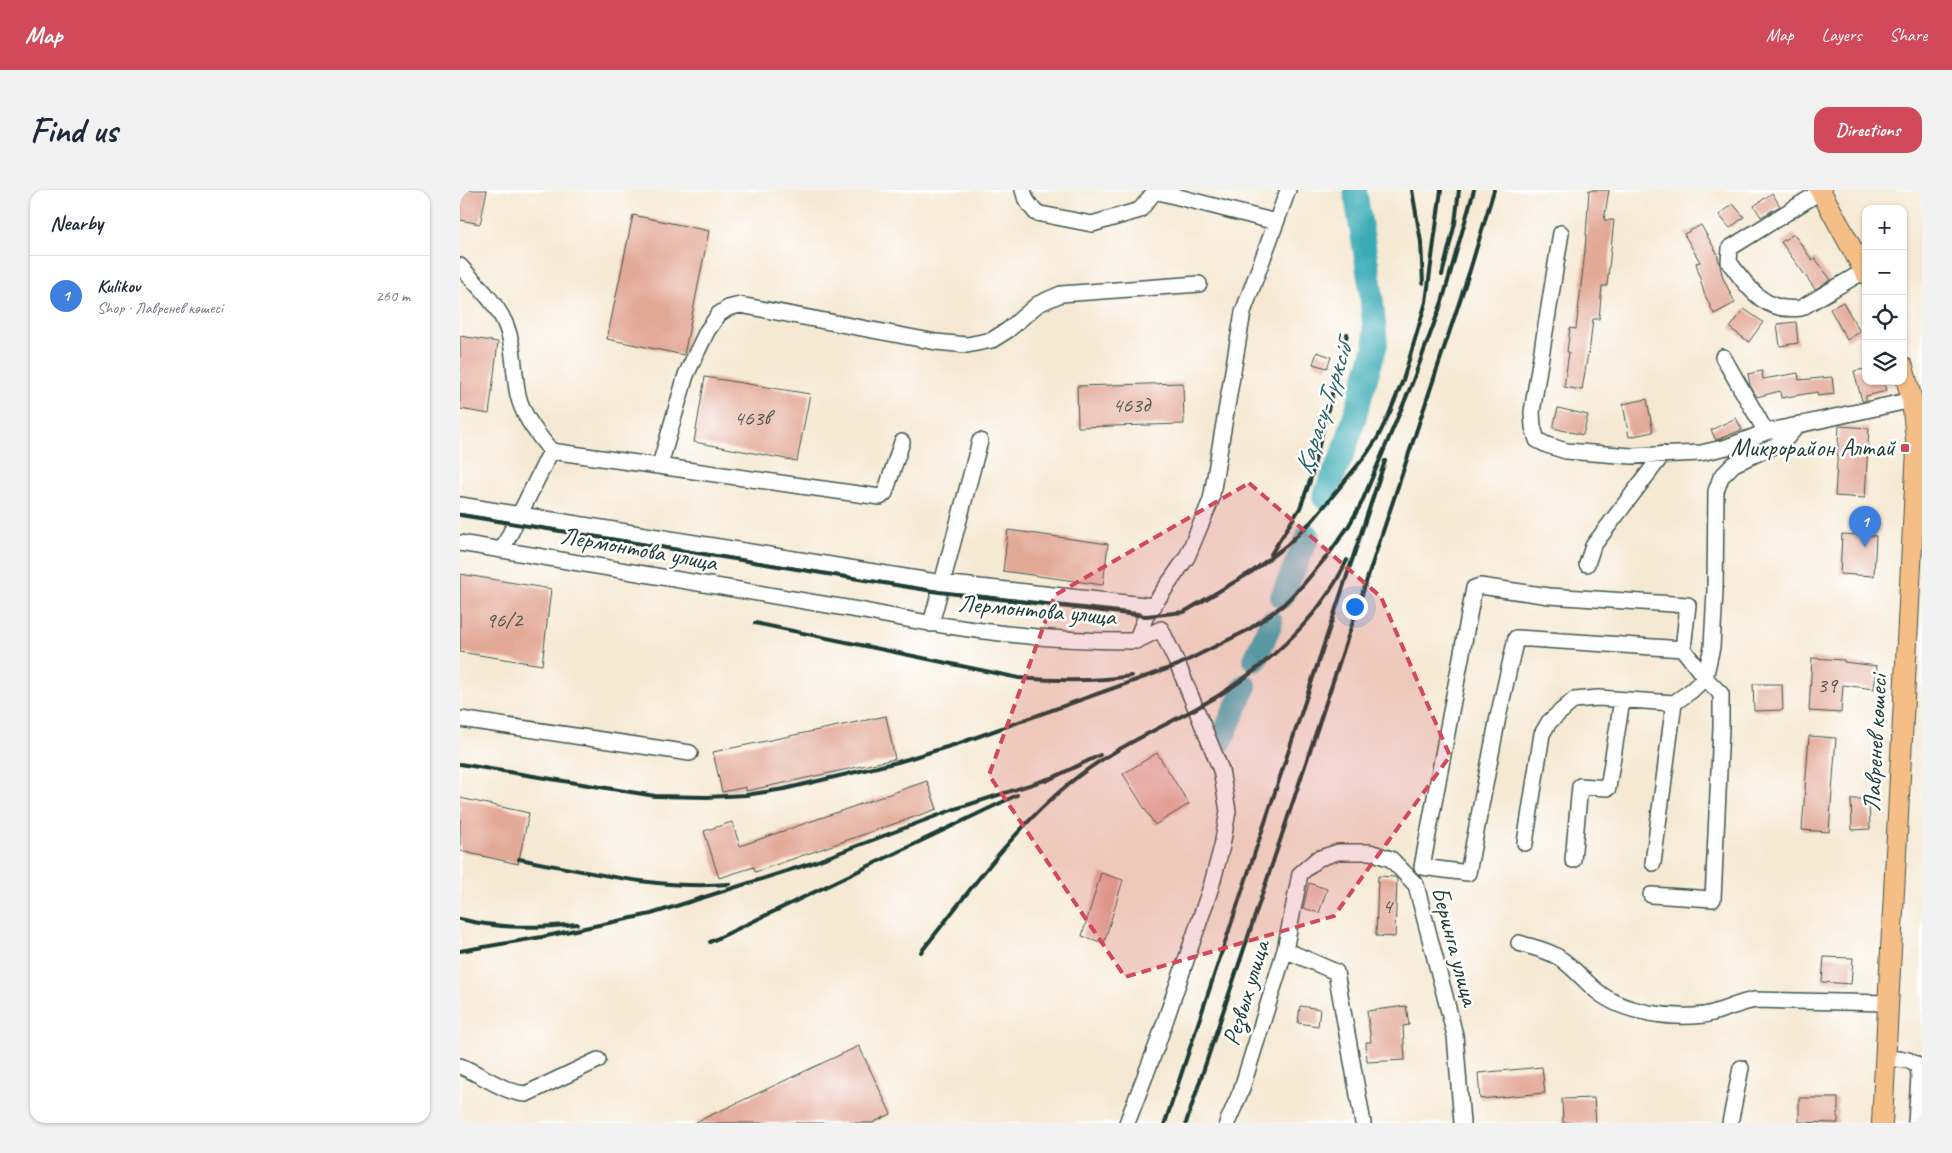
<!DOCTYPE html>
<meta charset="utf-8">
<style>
:root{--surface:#fff;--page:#f2f2f3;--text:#1f2937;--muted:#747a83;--line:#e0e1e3;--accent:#d1495b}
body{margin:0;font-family:Caveat,sans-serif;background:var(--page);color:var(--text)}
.controls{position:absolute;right:15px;top:15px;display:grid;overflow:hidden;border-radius:10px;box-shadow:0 1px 4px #0004}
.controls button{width:45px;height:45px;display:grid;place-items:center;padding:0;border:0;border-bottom:1px solid var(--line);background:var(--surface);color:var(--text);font:25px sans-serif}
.you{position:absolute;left:894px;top:416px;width:18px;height:18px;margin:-12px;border:4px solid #fff;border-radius:50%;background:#1a73e8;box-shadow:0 0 0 8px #1a73e833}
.badge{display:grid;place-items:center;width:32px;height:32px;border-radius:50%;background:var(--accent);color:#fff;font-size:16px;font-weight:700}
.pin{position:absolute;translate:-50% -41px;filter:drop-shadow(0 1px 2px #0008)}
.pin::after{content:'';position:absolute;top:26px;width:18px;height:15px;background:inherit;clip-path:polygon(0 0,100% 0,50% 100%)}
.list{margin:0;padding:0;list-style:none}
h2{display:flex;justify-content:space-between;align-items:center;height:65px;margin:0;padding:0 20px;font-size:21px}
h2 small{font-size:16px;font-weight:400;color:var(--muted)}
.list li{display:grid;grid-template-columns:32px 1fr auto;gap:15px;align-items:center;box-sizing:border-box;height:80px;padding:0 20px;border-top:1px solid var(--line)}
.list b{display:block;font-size:19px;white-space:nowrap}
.list p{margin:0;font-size:16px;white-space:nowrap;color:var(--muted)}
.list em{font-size:16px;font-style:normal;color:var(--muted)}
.icon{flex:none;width:28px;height:28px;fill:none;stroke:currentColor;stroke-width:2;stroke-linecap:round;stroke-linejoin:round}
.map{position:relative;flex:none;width:1462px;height:933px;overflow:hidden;border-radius:15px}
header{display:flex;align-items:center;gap:30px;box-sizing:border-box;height:70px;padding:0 25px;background:var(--accent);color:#fff}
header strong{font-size:24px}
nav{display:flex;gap:28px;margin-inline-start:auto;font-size:18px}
.intro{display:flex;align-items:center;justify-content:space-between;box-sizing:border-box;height:120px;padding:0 30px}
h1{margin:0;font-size:35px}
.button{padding:12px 22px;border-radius:15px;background:var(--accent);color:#fff;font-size:18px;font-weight:700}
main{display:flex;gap:30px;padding:0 30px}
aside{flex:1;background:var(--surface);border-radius:15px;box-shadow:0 1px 4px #0004}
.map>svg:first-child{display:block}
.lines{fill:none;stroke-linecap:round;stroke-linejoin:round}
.river{stroke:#3aabb6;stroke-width:24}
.building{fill:#e3a997}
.minor-casing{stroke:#3f574c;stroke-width:18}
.major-casing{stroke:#3f574c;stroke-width:22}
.minor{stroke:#fff;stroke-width:15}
.major{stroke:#f6be87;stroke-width:20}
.rail{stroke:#1f3d34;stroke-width:4}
.marked{fill:#d1495b;fill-opacity:0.2;stroke:#d1495b;stroke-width:4;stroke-dasharray:10 6;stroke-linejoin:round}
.poi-dot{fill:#d1495b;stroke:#fff;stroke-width:2}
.labels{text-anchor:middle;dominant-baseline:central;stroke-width:5;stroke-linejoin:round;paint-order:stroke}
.number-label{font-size:22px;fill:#50584d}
.poi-label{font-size:25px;fill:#1f3d34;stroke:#fff;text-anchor:end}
.street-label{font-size:25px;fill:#1f3d34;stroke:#fff}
.water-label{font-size:26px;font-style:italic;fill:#286462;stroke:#fff}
</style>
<header>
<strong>Map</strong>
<nav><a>Map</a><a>Layers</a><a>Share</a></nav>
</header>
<div class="intro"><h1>Find us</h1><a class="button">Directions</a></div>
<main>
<aside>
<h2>Nearby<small></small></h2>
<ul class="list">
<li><span class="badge" style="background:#3f7fe0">1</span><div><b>Kulikov</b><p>Shop · Лавренев көшесі</p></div><em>260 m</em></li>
</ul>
</aside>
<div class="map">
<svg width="1462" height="933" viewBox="0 0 1462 933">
<rect width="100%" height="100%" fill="#fff"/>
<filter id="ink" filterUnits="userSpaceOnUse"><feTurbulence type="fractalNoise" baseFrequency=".02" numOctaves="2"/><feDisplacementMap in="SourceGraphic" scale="10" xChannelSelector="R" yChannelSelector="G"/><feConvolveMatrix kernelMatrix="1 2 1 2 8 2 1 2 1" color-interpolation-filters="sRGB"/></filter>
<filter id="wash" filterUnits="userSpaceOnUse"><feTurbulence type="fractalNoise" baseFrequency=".0096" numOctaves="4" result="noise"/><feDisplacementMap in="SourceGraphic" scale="20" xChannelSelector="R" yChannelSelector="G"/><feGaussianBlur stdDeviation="1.12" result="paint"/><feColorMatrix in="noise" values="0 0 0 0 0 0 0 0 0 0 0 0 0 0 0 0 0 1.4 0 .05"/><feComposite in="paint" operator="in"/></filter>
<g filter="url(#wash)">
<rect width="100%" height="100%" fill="#f6e9d4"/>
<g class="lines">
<path class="river" d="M864 307 885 259 916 154 910 93 895 0
M822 407 848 346
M795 470 811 432
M761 551 785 496"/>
</g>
<g id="blocks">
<path class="building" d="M0 0H27L20 34 0 30Z
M1129 0H1149L1144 30H1154L1147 96H1142L1139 129H1133L1129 164 1128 163 1122 200 1104 197 1109 162H1107L1110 138 1116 139 1125 61Z
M1312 3 1320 16 1301 27 1294 16Z
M1273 14 1284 27 1270 38 1259 25Z
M173 25 249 41 224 165 147 149Z
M1241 35 1257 63 1263 88 1275 113 1254 124 1244 103 1236 73 1240 72 1224 44Z
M1334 44 1352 70 1355 68 1371 90 1355 99 1321 52Z
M1383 112 1400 142 1387 150 1370 119Z
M1284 119 1303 132 1289 152 1270 138Z
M1336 132 1338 153 1320 156 1317 134Z
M0 146 38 152 29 224 0 219Z
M857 162 871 167 867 178 853 174Z
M1406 179V191H1424L1426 201 1406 206V211H1402L1394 181Z
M1302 181 1303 189 1338 183 1339 190 1372 187 1374 204 1358 206 1357 202 1321 208 1320 201 1297 207 1290 195 1288 184Z
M245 187 350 204 337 271 234 252Z
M723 193 724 234 618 237 617 196Z
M1187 209 1193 242 1169 247 1163 214Z
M1098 218 1128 225 1123 245 1093 238Z
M1276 228 1282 240 1256 250 1251 240Z
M1379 236 1409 238 1405 308 1375 306Z
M548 340 648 354 643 395 543 381Z
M1382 344 1416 346 1414 386 1380 384Z
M0 384 91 399 82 475 0 462Z
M1352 468 1384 470V472L1417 476 1414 499 1383 495 1381 523 1349 521Z
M1293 494H1322L1323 520 1294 521Z
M426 526 435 569 286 601V597L262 602 253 562Z
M1349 546 1376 548 1369 642 1342 640Z
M697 563 729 614 695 635 663 584Z
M467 591 477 619 295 682 294 677 259 688 244 641 272 632 280 656Z
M0 608 69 623 58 674 0 661Z
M1391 609H1409L1410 639 1392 640Z
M641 683 663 690 644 753 622 746Z
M918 686 935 687 937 689 935 747 916 746Z
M849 693 867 699 859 723 843 718Z
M1364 767 1393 768 1391 794 1362 792Z
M840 816 860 819 858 836 838 833Z
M946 816 949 835 943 836 945 870 907 872 906 852H911L907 821Z
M399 856 431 924 412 933H234Z
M1082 877 1085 903 1020 909 1018 883Z
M1134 908 1136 933H1103L1102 909Z
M1339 908H1378V933L1339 932Z"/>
</g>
</g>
<g filter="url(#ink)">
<use href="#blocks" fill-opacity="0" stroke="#3f574c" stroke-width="1"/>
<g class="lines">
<g class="minor-casing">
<path id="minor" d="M563 0 566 10 576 23 632 34 680 20 695 1 816 32
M1363 0 1270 58 1269 72C1289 98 1304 123 1341 118L1404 81
M1101 43 1072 222 1073 237 1077 250 1087 255 1106 261 1172 266 1241 263 1267 257 1306 242 1452 210
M0 76C16 94 35 111 45 133 55 156 53 181 58 205 63 227 77 243 91 261
M1263 167 1306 242
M200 275 226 185 247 141 259 124 268 118 280 115 476 152 507 155 532 150 548 140 578 114 601 104 739 94
M0 315 482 393 694 416
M0 353 404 421C493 439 585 452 676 451L686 426 727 367 751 310 783 122 828 0
M42 360 91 261 420 307 425 303 442 252
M1127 374 1133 356 1203 264
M471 434 520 251
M0 529 230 563
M1065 653 1082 544 1089 532 1114 510 1138 508 1214 513 1231 501 1245 488 1252 457 1255 401 1256 301 1261 287 1274 274 1323 252 1339 234
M1113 670 1120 596 1148 598 1162 510
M1193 673 1214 513
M1191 705 1253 709 1261 538V504L1245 488 1223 459 1056 448 1038 527 1008 683 962 677 1014 398 1020 396 1089 406 1228 415 1223 459
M1059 753C1071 757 1087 760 1098 767 1114 777 1124 791 1138 802 1164 823 1211 829 1244 825 1261 822 1277 813 1295 810L1428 813
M825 760 876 782 903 933
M1425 868 1448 870 1458 876 1459 886 1456 933
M0 876C21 884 45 903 66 904L138 870
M667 933 697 855 751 697 762 656 768 621 761 580 718 475 701 439 676 451
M767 933 781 901 825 760 840 684 857 669 878 662H910L931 669 956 695 995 845 1002 933
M1270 933 1281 878"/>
</g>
<g class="major-casing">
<path id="major" d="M1360 0 1406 84
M1422 933 1457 259 1452 210 1443 177"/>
</g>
<use href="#minor" class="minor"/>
<use href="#major" class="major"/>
<path class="rail" d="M952 0 961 52 963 93
M982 85 995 33 999 0
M0 325 479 402 686 426 724 422 793 381 827 355 853 330 906 265 918 247 930 222 943 190 966 112 981 0
M811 364 840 318 850 291 887 144
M295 433 559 488C597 491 634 492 671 486
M0 574 195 606 247 607 286 605 324 599 438 572 500 553 718 475 788 440 822 416 842 396 868 365 888 337 901 314 951 196 982 112 1014 0
M586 591 640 565
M59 669C129 682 198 700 269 694
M0 729C39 739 77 738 117 734
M250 752 557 605
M0 761 82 747 191 724 352 673 492 620 591 588
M461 762C508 703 552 640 611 592 649 561 692 542 735 519 794 488 859 432 887 370
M705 933 925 271
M726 933 1010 80 1034 0"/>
</g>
</g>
<path class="marked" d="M789 293 921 407 990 566 874 726 665 787 529 585 595 405Z"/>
<rect class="poi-dot" x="1440" y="253" width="10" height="10" rx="2.5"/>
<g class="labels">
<g class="number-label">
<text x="671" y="215">463д</text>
<text x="292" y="228">463в</text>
<text x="44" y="430">96/2</text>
<text x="1367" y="495">39</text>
<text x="927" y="716">4</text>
</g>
<g class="poi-label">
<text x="1435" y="258">Микрорайон Алтай</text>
</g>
<g class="street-label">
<text transform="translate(179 359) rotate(10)">Лермонтова улица</text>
<text transform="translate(577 420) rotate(5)">Лермонтова улица</text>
<text transform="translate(1415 553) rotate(-87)">Лавренев көшесі</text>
<text transform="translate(995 756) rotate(75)">Беринга улица</text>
<text transform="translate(786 803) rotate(-73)">Резвых улица</text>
</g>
<g class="water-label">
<text transform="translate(863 219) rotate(-72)">Қарасу-Түрксіб</text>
</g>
</g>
</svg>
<div class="controls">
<button>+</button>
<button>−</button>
<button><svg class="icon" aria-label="locate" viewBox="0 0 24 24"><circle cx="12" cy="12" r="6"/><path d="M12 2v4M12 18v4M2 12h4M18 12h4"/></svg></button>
<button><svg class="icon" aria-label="layers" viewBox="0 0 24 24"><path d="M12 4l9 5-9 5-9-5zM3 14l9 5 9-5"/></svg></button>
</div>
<div class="you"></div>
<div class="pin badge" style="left:1405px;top:357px;background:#3f7fe0">1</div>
</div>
</main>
